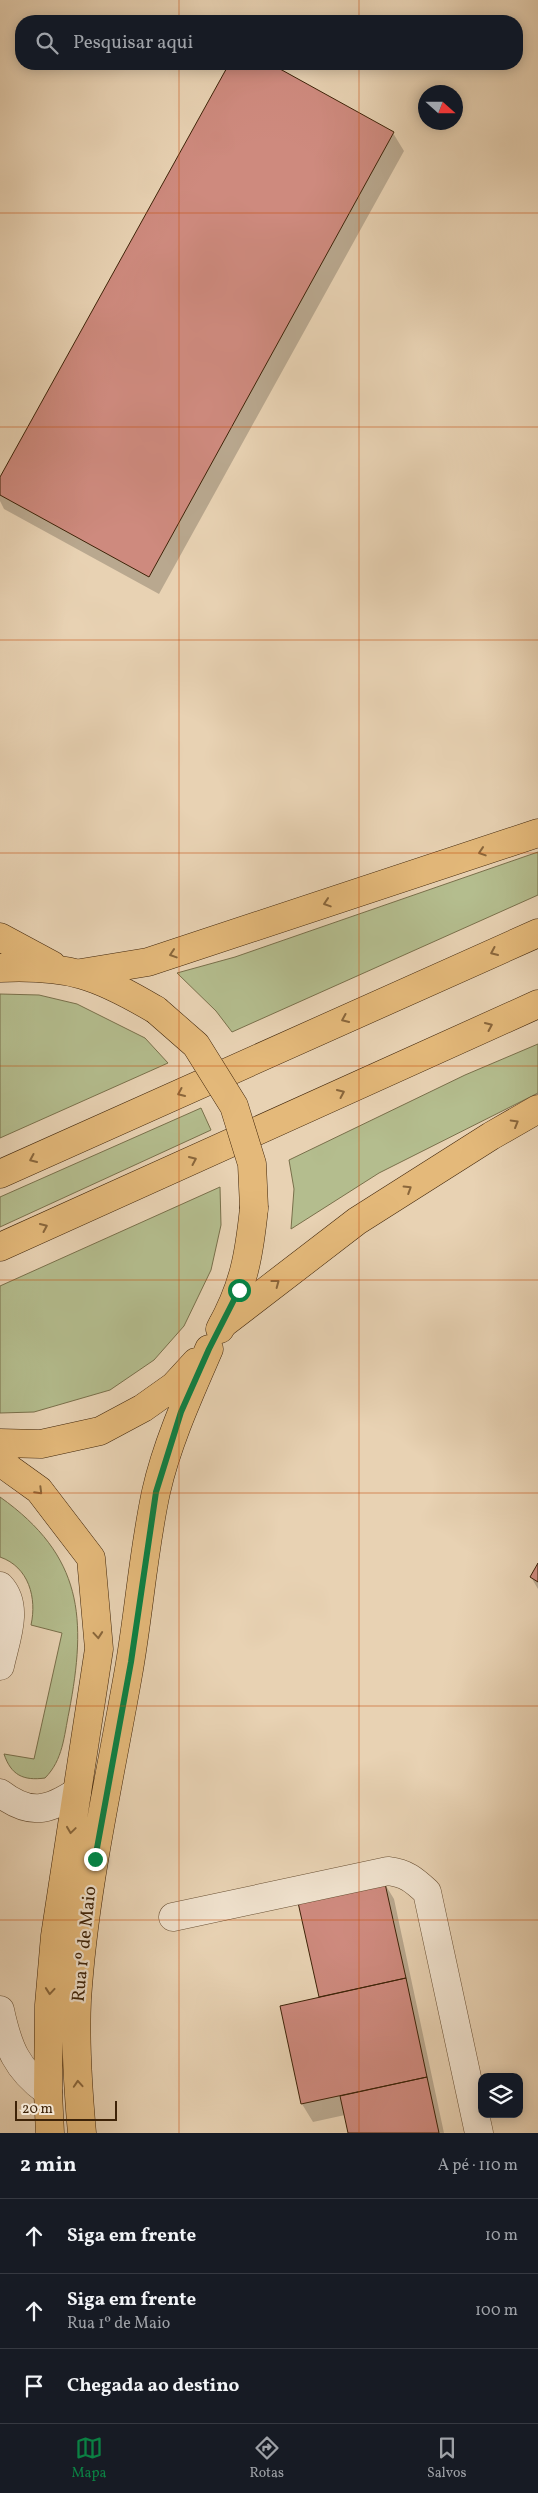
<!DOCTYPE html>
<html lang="pt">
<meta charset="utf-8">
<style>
:root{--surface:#171b24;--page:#20242c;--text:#f1f3f6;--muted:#9ea1a6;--line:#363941;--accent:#0b8043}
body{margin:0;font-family:Vollkorn,serif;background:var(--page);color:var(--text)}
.controls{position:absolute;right:15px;bottom:15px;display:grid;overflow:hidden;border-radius:10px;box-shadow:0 2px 12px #0003}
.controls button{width:45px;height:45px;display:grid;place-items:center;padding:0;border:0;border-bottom:1px solid var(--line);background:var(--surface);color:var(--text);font:25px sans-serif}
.compass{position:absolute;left:418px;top:85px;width:45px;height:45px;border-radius:50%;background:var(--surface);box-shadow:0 2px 12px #0003;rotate:111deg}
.scale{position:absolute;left:15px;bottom:12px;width:102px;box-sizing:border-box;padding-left:5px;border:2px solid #3e2308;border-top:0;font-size:14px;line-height:18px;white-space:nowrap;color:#3e2308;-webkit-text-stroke:4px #f0e2ce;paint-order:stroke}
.stop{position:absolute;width:15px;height:15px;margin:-11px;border:4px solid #0b8043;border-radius:50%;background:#fff}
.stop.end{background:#0b8043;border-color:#fff;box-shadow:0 1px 5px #0008}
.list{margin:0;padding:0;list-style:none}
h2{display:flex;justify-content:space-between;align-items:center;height:65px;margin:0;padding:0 20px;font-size:21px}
h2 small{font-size:16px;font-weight:400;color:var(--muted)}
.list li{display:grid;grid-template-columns:32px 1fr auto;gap:15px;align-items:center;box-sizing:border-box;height:75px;padding:0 20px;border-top:1px solid var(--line)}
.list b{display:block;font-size:19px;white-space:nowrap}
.list p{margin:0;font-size:16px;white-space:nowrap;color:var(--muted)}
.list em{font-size:16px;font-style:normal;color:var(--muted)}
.icon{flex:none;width:28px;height:28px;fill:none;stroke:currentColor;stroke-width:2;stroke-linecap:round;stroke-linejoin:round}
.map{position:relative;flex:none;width:538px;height:2133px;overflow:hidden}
.search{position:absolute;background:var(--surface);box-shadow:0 2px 12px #0003;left:15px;right:15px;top:15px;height:55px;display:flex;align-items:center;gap:12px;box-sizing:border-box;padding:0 18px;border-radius:20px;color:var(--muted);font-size:19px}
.sheet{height:290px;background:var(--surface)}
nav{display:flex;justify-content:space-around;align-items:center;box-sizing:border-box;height:70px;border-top:1px solid var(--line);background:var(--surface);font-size:14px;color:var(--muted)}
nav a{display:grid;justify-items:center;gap:2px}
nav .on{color:var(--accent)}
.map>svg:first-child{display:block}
.green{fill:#b4bd8e;stroke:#79704b}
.shadow{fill:#0003}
.building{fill:#ce8a7e;stroke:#3e2308}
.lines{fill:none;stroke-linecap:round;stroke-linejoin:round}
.minor-casing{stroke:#684f33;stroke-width:29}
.major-casing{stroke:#3e2308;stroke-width:29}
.highway-casing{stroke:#3e2308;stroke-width:29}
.minor{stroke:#f0e2ce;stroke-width:28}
.major{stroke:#e4b97a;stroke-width:28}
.highway{stroke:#e4b97a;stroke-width:28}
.major-bridge-casing{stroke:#3e2308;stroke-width:29;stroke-linecap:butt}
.major-bridge{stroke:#e4b97a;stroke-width:28}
.oneway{stroke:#89663b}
.route{stroke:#0b8043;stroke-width:6}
.grid{fill:none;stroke:#c64e0b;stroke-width:1;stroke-opacity:0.55}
.labels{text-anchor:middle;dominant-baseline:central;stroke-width:4.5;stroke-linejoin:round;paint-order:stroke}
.street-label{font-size:18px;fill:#3e2308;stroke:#f0e2ce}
</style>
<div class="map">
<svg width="538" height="2133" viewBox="0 0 538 2133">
<rect width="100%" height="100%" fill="#e8d2b3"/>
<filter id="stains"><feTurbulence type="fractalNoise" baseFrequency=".004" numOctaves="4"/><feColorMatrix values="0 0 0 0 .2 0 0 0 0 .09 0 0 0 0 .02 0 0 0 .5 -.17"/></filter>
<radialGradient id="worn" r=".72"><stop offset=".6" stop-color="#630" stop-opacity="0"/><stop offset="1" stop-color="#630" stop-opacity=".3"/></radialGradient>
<path class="green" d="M538 852V895L232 1032 216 1011 177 973 235 957Z
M0 994 39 995 77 1004 145 1038 168 1063 0 1138Z
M538 1044V1093L379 1173 291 1229 294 1189 289 1160 465 1075Z
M201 1108 211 1130 0 1227V1197Z
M220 1187 221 1225 211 1270 184 1326 154 1360 110 1390 34 1412 0 1413V1286Z
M0 1497C83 1556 87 1618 69 1712 64 1736 63 1760 45 1778 23 1781 11 1775 4 1754L34 1759 62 1633 31 1625C37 1598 29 1567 0 1557Z"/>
<path class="shadow" d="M230 64H268L393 133 404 151 159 594 4 509 0 501V480Z
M538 1566V1589L531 1577Z
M383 1881 394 1899 444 2133H349L345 2115 313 2122 302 2104 282 2007 320 1998 299 1899Z"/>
<path class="building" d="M229 64H271L394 132 149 577 0 495V477Z
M538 1563V1582L530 1577Z
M384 1879 406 1978 319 1997 297 1898Z
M406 1978 427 2077 301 2104 280 2006Z
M427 2077 439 2133H348L340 2096Z"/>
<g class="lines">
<g class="minor-casing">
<path id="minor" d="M0 1586C20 1607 5 1641 0 1666
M0 1793C30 1816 48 1811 77 1792
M173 1917 388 1871C406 1873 414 1880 427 1892L479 2133
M0 2010C8 2047 16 2069 48 2092"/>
</g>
<g class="major-casing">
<path id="major" d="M0 937 52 965
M0 968C69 965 97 975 156 1010
M220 1329C244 1286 249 1256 254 1208
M0 1443 41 1444 100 1431 143 1408 174 1386 196 1362
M0 1462 39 1490 91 1558 99 1649 55 1936 49 2005 48 2092 50 2133
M82 2133C78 2089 75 2045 77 2000 84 1891 109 1783 128 1675 139 1614 143 1552 156 1492 167 1443 189 1395 209 1349"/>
</g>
<g class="highway-casing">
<path id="highway" d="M81 973 148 962 538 833
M0 1174 538 933
M0 1247 538 1004
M223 1324 357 1221 491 1136 538 1109"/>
</g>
<use href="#minor" class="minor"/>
<use href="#major" class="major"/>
<use href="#highway" class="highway"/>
<g class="major-bridge-casing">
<path id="major-bridge" d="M156 1010 196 1045 234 1106 252 1164 254 1208"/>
</g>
<use href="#major-bridge" class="major-bridge"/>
</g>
<defs><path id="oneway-chevron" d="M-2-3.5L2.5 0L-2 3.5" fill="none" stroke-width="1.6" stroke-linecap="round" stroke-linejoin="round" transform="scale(1.25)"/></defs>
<g class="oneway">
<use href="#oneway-chevron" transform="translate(482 852) rotate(162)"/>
<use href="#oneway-chevron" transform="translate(327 903) rotate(162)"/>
<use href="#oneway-chevron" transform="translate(494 952) rotate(156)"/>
<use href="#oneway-chevron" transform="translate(173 954) rotate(162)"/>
<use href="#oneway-chevron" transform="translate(345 1019) rotate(156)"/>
<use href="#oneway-chevron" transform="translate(489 1026) rotate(-24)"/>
<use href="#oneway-chevron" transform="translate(181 1093) rotate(156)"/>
<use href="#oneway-chevron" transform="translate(341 1093) rotate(-24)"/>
<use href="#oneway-chevron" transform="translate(515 1123) rotate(-30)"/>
<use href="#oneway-chevron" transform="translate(33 1159) rotate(156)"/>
<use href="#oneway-chevron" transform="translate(193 1160) rotate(-24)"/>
<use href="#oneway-chevron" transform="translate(408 1189) rotate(-32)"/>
<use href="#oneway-chevron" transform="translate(44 1227) rotate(-24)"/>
<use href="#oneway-chevron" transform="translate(276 1283) rotate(-37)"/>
<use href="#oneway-chevron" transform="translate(39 1491) rotate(45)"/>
<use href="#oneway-chevron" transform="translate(98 1635) rotate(85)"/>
<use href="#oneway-chevron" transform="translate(71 1830) rotate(98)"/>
<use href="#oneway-chevron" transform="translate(50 1991) rotate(95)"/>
<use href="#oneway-chevron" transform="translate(78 2084) rotate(-94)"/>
</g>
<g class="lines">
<path class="route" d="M95 1859 131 1662 156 1492 181 1412 209 1349 239 1290"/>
</g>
<path class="grid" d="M179 0V21M359 0V21M179 64V2133M359 64V2133M0 213H538M0 427H538M0 640H538M0 853H538M0 1066H538M0 1280H538M0 1493H538M0 1706H538M0 1920H538"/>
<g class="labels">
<g class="street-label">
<text transform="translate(85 1944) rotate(-84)">Rua 1º de Maio</text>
</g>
</g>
<rect width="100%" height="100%" filter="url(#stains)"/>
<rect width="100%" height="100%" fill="url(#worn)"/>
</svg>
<div class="controls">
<button><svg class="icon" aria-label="layers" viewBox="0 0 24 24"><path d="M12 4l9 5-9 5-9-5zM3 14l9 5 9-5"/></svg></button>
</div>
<svg class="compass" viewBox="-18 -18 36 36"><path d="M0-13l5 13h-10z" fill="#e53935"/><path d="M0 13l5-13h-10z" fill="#9ea1a6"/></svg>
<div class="scale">20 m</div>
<div class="stop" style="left:239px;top:1290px"></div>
<div class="stop end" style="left:95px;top:1859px"></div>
<div class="search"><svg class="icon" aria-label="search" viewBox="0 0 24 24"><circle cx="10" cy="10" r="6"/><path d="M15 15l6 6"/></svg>Pesquisar aqui</div>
</div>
<section class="sheet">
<h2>2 min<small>A pé · 110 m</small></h2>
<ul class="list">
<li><svg class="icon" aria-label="ahead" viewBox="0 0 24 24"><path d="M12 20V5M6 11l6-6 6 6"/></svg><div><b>Siga em frente</b></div><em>10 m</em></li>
<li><svg class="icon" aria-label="ahead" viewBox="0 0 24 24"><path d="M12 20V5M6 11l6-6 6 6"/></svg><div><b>Siga em frente</b><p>Rua 1º de Maio</p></div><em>100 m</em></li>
<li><svg class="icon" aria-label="arrive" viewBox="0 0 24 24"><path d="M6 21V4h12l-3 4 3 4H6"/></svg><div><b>Chegada ao destino</b></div></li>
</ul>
</section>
<nav>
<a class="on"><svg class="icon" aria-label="map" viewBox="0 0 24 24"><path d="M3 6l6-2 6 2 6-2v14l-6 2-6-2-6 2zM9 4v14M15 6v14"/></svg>Mapa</a>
<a><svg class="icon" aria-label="directions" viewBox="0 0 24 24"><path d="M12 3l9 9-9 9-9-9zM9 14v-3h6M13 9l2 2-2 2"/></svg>Rotas</a>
<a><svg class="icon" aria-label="saved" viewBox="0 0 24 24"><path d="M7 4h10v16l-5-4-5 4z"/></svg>Salvos</a>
</nav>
